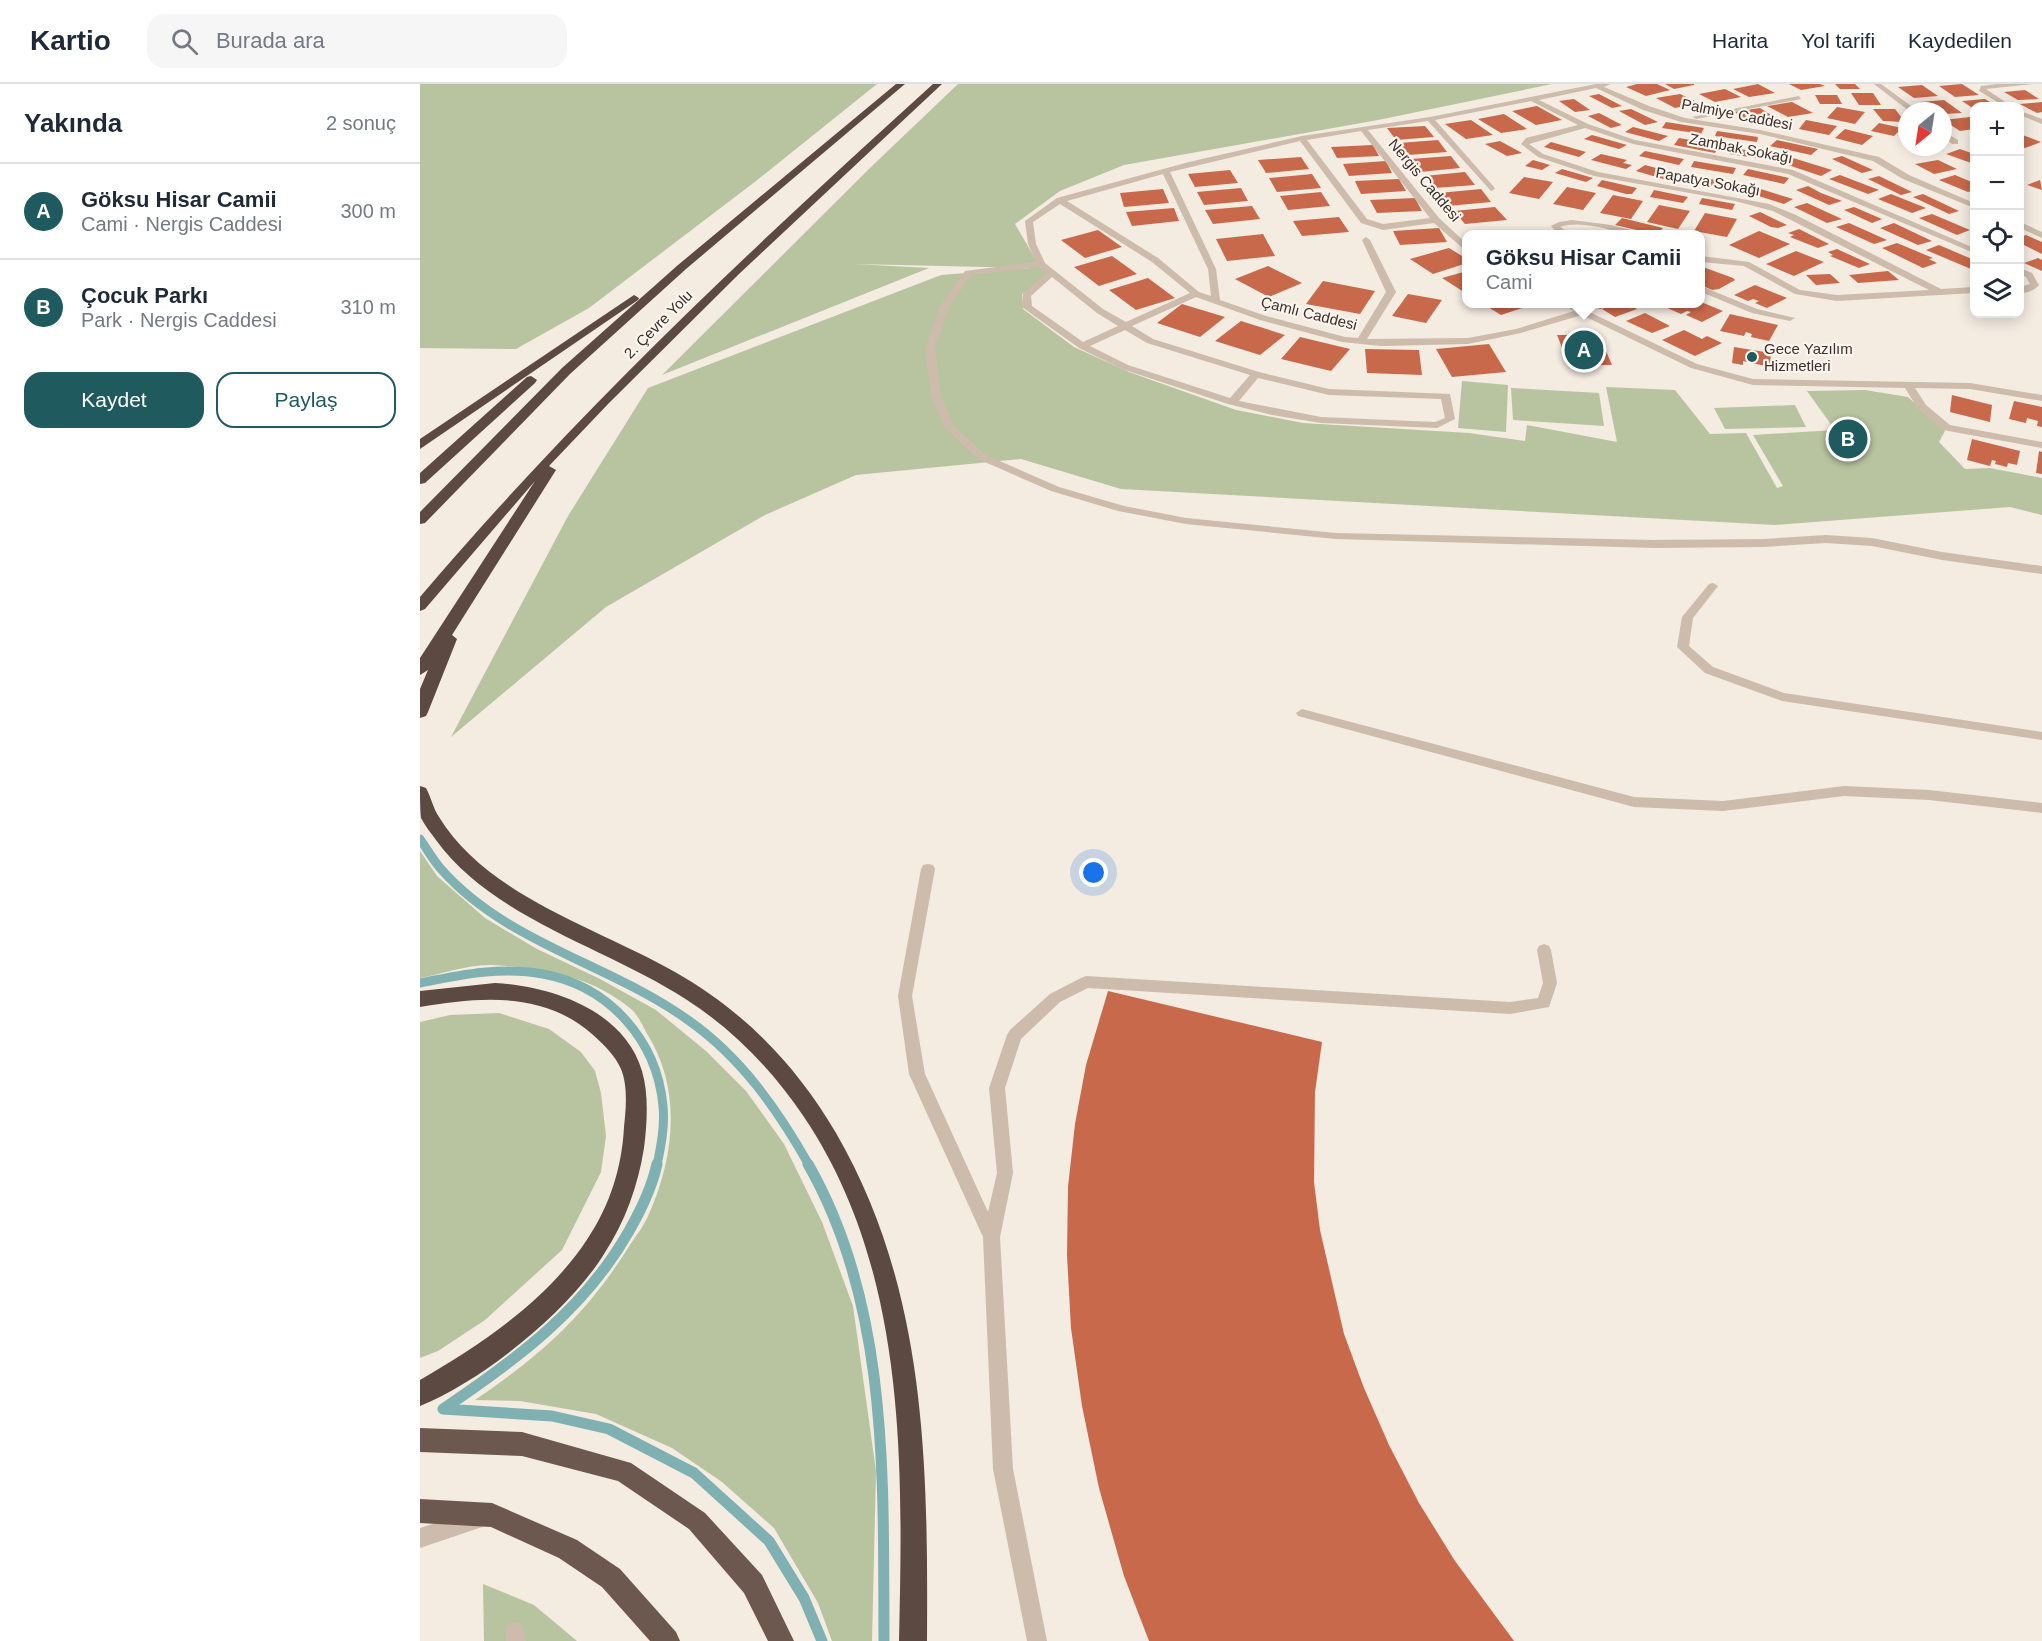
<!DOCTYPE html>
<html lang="tr">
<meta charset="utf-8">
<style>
:root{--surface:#fff;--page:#f6f6f7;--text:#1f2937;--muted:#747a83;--line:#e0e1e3;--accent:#1f5a5e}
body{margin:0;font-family:Helvetica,sans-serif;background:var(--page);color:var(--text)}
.controls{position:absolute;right:18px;top:18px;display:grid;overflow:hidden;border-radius:12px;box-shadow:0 3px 15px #0003}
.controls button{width:54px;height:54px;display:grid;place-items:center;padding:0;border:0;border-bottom:2px solid var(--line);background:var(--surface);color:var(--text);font:30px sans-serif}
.compass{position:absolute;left:1478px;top:18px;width:54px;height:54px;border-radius:50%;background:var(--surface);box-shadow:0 3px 15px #0003;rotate:210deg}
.you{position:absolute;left:674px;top:789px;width:21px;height:21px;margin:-15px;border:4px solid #fff;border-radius:50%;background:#1a73e8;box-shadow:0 0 0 9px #1a73e833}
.badge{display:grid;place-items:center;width:39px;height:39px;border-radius:50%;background:var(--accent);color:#fff;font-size:20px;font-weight:700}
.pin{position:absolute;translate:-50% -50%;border:3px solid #fff;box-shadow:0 2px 6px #0006}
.popup{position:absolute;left:1042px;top:146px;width:243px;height:78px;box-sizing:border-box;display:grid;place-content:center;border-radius:12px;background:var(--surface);filter:drop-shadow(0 2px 4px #0005);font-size:20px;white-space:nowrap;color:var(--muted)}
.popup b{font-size:22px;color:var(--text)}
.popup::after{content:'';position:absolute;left:50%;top:100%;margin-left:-12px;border:12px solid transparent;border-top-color:var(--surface)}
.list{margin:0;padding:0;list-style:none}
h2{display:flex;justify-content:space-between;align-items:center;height:78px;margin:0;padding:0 24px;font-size:26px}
h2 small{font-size:20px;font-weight:400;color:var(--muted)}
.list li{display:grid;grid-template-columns:39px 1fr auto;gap:18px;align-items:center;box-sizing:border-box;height:96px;padding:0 24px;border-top:2px solid var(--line)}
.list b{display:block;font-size:22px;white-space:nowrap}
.list p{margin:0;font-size:20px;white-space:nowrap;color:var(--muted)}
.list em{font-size:20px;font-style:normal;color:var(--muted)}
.actions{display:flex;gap:12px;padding:18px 24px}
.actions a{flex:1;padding:14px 0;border:2px solid var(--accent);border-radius:18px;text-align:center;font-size:21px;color:var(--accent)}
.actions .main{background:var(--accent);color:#fff}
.icon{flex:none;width:33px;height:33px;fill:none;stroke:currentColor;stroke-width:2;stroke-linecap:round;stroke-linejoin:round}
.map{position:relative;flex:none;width:1622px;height:1557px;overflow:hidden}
header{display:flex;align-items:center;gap:36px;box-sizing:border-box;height:84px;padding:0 30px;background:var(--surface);border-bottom:2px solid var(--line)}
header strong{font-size:28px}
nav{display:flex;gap:33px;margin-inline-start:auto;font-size:21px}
.search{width:420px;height:54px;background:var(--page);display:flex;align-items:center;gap:15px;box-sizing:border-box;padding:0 21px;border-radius:18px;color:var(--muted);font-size:22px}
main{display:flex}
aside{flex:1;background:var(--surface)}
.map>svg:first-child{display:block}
.green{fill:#b8c4a0}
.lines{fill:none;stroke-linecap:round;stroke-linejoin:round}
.stream-far1{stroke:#7fb0b2;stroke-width:9}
.stream{stroke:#7fb0b2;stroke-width:11}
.building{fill:#c8694b}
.service{fill:#cdbbac;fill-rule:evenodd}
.minor{fill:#cdbbac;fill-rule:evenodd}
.trunk{fill:#6c584f;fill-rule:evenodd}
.motorway{fill:#5c4a42;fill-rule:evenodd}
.poi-dot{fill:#1f5a5e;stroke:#fbf5ee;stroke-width:2}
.labels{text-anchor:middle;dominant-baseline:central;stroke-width:4.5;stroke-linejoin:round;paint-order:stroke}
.far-street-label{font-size:15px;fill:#3b302b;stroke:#fbf5ee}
.far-poi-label{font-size:15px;fill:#3b302b;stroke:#fbf5ee;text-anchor:start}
</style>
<header>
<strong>Kartio</strong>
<div class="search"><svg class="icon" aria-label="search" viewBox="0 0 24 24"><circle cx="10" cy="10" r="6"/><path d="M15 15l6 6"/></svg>Burada ara</div>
<nav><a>Harita</a><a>Yol tarifi</a><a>Kaydedilen</a></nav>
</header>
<main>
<aside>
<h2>Yakında<small>2 sonuç</small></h2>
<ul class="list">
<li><span class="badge">A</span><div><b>Göksu Hisar Camii</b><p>Cami · Nergis Caddesi</p></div><em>300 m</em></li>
<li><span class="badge">B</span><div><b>Çocuk Parkı</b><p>Park · Nergis Caddesi</p></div><em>310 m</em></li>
</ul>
<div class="actions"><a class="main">Kaydet</a><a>Paylaş</a></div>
</aside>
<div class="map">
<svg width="1622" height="1557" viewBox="0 0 1622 1557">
<rect width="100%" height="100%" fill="#f4ebe1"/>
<path class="green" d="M0 0H457L336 97 169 224 96 265 0 264Z
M538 0H1132L958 36 704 81 640 107 595 140 620 183 629 189 602 210 603 225 654 263 709 288 816 326 883 339 1049 349 1105 357 1107 341 1197 358 1186 303 1255 306 1290 350 1326 349 1357 404 1363 402 1333 351 1415 346 1387 307 1445 306 1488 313 1525 347 1519 358 1545 385 1570 384 1622 394V431L1590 423 1355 441 701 405 601 375 436 391 345 431 186 523 31 653 148 432 228 304 521 191 611 184 435 180 509 184 242 291 451 83Z
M1042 297 1088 301 1086 348 1038 344Z
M1091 304 1179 309 1184 342 1093 336Z
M1375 321 1386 343 1305 345 1294 324Z
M0 767 17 792 65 834 117 865 180 895 236 926 286 967 326 1007 364 1060 402 1138 433 1222 456 1387 452 1557H412L398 1519 354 1444 302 1398 252 1364 176 1330 100 1317 55 1316C120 1272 166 1231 208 1164 215 1153 224 1142 229 1130 255 1071 262 1004 226 948 222 940 217 930 211 925 172 892 121 883 71 881 50 880 21 890 0 894Z
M79 929 129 945 161 968 175 987 181 1009 186 1052 181 1088 142 1166 65 1236 18 1267 0 1274V938L30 931Z
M63 1500 114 1521 157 1557H64Z"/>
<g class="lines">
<path class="stream-far1" d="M0 755C7 765 13 776 21 785 86 859 190 880 268 936 321 973 358 1026 389 1081
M0 899C40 891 82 882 123 890 189 902 237 956 243 1022 245 1042 241 1062 237 1081"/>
<path class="stream" d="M237 1080C232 1103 221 1126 209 1147 165 1225 96 1276 23 1325L132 1332 189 1345 274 1389 349 1457 384 1514 402 1557
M388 1080C470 1223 463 1398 464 1557"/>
</g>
<path class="building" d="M1217 0H1237L1250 6 1226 12 1206 3Z
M1245 0H1274V1L1254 5Z
M1338 0 1355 9 1329 13 1313 5Z
M1369 0H1400L1405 2 1381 6Z
M1415 0H1435L1440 5H1420Z
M1542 0 1559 11 1535 13 1519 2Z
M1502 1 1518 12 1494 14 1478 3Z
M1305 5 1321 13 1295 18 1279 10Z
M1605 6 1619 15 1598 16 1584 8Z
M1431 9H1453L1461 21H1439Z
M1179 10 1202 22 1192 24 1169 12Z
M1260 10 1279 19 1255 24 1236 14Z
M1395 11H1417L1422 20H1400Z
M1154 15 1170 26 1155 28 1139 17Z
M1565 15 1576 22H1554V25L1542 17Z
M1524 16 1542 29 1523 30V27H1513L1500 18Z
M1372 18 1393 29 1368 33 1347 22Z
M1622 18V28L1617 29 1600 20Z
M1117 22 1142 36 1116 41 1092 27Z
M1417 23 1445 28 1435 40 1407 34Z
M1340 24 1356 34 1330 37 1314 28Z
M1211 25 1238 38 1225 41 1199 27Z
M1453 25H1475L1485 38 1463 37Z
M1179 29 1202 41 1191 44 1168 32Z
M1084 30 1107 45 1081 49 1058 35Z
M1550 33 1554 35V45L1540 47 1523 36Z
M1051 36 1073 51 1046 55 1025 40Z
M1386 36 1417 42 1409 51 1379 45Z
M1246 38 1284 44 1281 50 1242 44Z
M1459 39 1482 44 1474 52 1451 47Z
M1005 42 1014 53 976 56 967 44Z
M1213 43 1248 52 1239 57 1205 48Z
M1425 45 1453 52 1442 61 1415 54Z
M1297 47 1338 53 1337 58 1295 52Z
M1600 50 1621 58 1605 64 1600 62Z
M1172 51 1207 61 1199 65 1164 55Z
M1259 54 1300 61 1295 69 1254 61Z
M1018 56 1027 68 988 71 979 59Z
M1357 56 1398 65 1391 71 1350 62Z
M1080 57 1102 69 1087 72 1065 60Z
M1131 58 1166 68 1159 73 1124 63Z
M953 61 959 72 917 74 911 63Z
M1312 64 1352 70 1350 76 1309 70Z
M1540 65 1554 70V80L1526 70Z
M1225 67 1264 75 1259 81 1219 72Z
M1181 70 1207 76 1203 79 1212 81 1206 85 1171 76Z
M1031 72 1040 84 1000 88 991 75Z
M1422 72 1453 86 1442 89 1412 75Z
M881 73 889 85 846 89 838 76Z
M1373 74 1412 86 1401 92 1362 79Z
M1113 76 1130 81 1122 86 1105 82Z
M1518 76 1537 85 1514 90 1495 80Z
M966 77 972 89 929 92 923 80Z
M1274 77 1316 84 1313 90 1271 83Z
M1225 81 1266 92 1257 99 1216 87Z
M1142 85 1173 94 1166 98 1135 89Z
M1328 85 1369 94 1364 100 1323 91Z
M810 86 818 99 775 103 768 90Z
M1045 88 1055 101 1014 104 1004 92Z
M892 90 901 104 857 108 849 94Z
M1420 91 1459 106 1448 110 1409 95Z
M1535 91 1554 99V106L1548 108 1519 96Z
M1272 92 1315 99 1312 105 1269 98Z
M1459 92 1492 108 1481 111 1448 95Z
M1104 93 1133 98 1119 115 1089 109Z
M979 95 986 107 941 110 935 97Z
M1182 96 1217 104 1212 110H1206L1177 102Z
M1620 96 1622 106 1607 101Z
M1388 102 1401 109 1422 117 1409 121 1376 106Z
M1147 103 1176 109 1163 126 1133 120Z
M1334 103 1373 115 1364 120 1326 108Z
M821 104 828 117 784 121 777 108Z
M743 105 749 119 704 123 700 109Z
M1061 105 1071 118 1028 122 1019 109Z
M1234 106 1268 113 1263 119 1230 113Z
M901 108 910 122 868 126 860 112Z
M1471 110 1506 124 1492 129 1458 115Z
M1503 110 1539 127 1529 130 1493 113Z
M1193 111 1223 117 1211 135 1180 129Z
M995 114 1002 127 957 129 950 116Z
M1282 114 1315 120 1312 126 1279 120Z
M1387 119 1422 135 1407 139 1374 123Z
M1239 121 1270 127 1258 145 1227 138Z
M832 122 840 135 793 140 785 126Z
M1075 123 1087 136 1045 140 1034 127Z
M1434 123 1462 135 1452 139 1424 126Z
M754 124 759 137 712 142 706 128Z
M1340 128 1367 141 1358 144 1351 143 1329 132Z
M1285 129 1317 135 1307 153 1274 147Z
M1512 130 1550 146 1537 151 1499 134Z
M919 133 929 148 882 152 873 137Z
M1202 134 1243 144 1237 150H1234L1195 141Z
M1429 139 1467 156 1454 160 1416 143Z
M1474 139 1512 157 1498 161 1460 144Z
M1019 144 1027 158 980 161 973 147Z
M1379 145 1409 160 1398 164 1370 153 1374 151 1368 149Z
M678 146 702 163 665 174 641 156Z
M1339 147 1370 160 1339 174 1309 161Z
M843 150 855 172 807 177 796 155Z
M1606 151 1622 158V170L1600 159V153Z
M1477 159 1513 174 1509 175 1517 179 1503 184 1462 164Z
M1519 161 1554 176V184L1551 185 1506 166Z
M1029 164 1047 175V179L1013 190 990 175Z
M1417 165 1450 180 1439 184 1410 172 1413 171 1408 168Z
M1376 167 1404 178 1374 192 1346 180Z
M692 172 717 190 679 202 654 183Z
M1618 174 1622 176V187L1604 179Z
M848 182 882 199 849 213 815 195Z
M1283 183 1313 194 1315 196 1299 205 1292 206 1281 201V184Z
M1047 187V210L1022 194Z
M1468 187 1479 196 1438 199 1429 191Z
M1410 190 1420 199 1396 201 1386 191Z
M728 194 755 214 716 226 689 206Z
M903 197 955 207 940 230 886 220Z
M1335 201 1367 214 1347 224 1335 219 1339 217 1333 215 1328 217 1314 211Z
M988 210 1022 216 1006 239 972 232Z
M1281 218 1303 227 1282 238 1266 231 1271 228 1267 227 1261 230 1245 223 1251 220Z
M762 220 805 233 780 253 737 239Z
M1063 220H1114L1081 231Z
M1171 220H1214L1217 221 1213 223 1217 225 1195 233 1182 225 1186 223 1180 225Z
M1225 229 1250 242 1232 249 1206 237Z
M1310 230 1358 241 1349 257 1331 253 1332 250 1326 248 1324 252 1300 247Z
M821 237 865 251 840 271 795 257Z
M1264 246 1282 255 1287 252 1302 259 1275 272 1242 256Z
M1137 251H1179L1192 281H1149Z
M880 253 930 265 911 287 861 275Z
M1069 260 1086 288 1032 293 1016 265Z
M1314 263 1351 269 1350 283 1323 277V281L1312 279Z
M945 265 999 266 1002 291 947 289Z
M1532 311 1572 321 1570 338 1530 328Z
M1594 317 1622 323V343L1617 342 1618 337 1607 334 1606 339 1589 335Z
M1552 355 1600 367 1597 381 1588 379 1587 383 1575 380 1576 377 1572 376 1570 382 1547 376Z
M1619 367 1622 368V390L1616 389Z
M688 907 902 958 895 1008 894 1098 900 1146 924 1250 944 1304 969 1361 999 1419 1035 1477 1094 1557H729L704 1492 679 1404 662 1322 651 1244 647 1171 648 1103 655 1040 666 981Z"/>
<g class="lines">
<path class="service" d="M1293 499 1298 502 1273 534 1269 562 1293 583 1364 609 1622 648V656L1362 617 1285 589 1257 563 1262 533 1289 500Z
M882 625 1214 713 1303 717 1424 702 1509 706 1622 719V729L1509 716 1424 712 1303 727 1214 723 878 632 876 629Z
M508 780 513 781 515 785 492 912 505 990 568 1128 577 1089 569 1004 587 951 590 946 630 910 661 894 666 892 1090 918 1118 914 1123 899 1117 866 1119 862 1124 860 1129 862 1131 866 1137 899 1129 923 1090 930 668 904 640 918 601 955 585 1004 593 1089 580 1153 593 1385 627 1557H607L573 1385 563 1153 489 990 478 912 501 785 503 781Z
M58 1425 65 1428 68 1435 65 1442 0 1464V1444Z
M95 1538 102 1541 106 1557H86L85 1548 88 1541Z"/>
<path class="minor" d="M1176 0H1191L1184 3 1229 22 1265 34 1340 46 1459 73 1489 91 1554 119V124L1483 95 1453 77 1340 50 1261 38 1223 26 1176 4 1119 16 1168 40 1215 56 1373 86 1554 164V169L1368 90 1213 60 1165 44 1109 60 1123 70 1178 88 1349 120 1376 131 1521 205 1554 203V209L1417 217 1375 210 1324 182 1281 178V172L1329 178 1380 206 1417 211 1509 206 1353 127 1315 117 1174 92 1118 73 1101 60 1106 54 1158 41 1111 17 1015 36 1074 103 1075 105 1071 107 1008 37 948 46 1019 134 1047 160V168L1014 139 963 146 941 139 880 57 750 88 796 185 800 216 846 232 925 253 938 254 966 208 942 156 946 153 950 156 976 208 947 255 1048 254 1096 245 1154 227 1142 220H1153L1277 280 1333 295 1550 299 1622 311V317L1550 305 1495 304 1506 321 1530 341 1622 358V364L1523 346 1498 325 1485 304 1333 301 1271 284 1162 231 1101 249 1048 260 961 262 922 258 840 236 776 213 712 242 733 255 839 288 909 305 1030 310 1035 335 1017 344 901 339 852 331 808 320 702 285 659 264 602 223 603 209 627 189 619 183 551 191 530 222 515 264 521 312 534 342 566 371 639 403 704 422 766 434 916 449 1234 456 1344 455 1406 451 1452 454 1522 468 1622 482V490L1522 476 1452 462 1406 459 1344 463 1234 464 916 455 766 440 698 427 631 407 558 375 524 343 511 312 505 264 520 222 545 187 616 178 608 160 605 137 637 114 769 78 882 52 1010 33ZM941 47 1010 134 963 140 947 135 887 56ZM743 90 788 185 791 212 779 208 738 174 647 117ZM640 120 732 178 770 209 706 238 683 225 625 179 616 160 613 138ZM632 193 677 229 698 242 663 258 612 222 611 212ZM705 246 727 259 830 291 810 314 708 281 670 262ZM838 294 909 311 1021 315 1025 334 1015 338 901 333 819 317Z
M1454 0H1461L1498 27H1489Z
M1577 0H1613L1566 5 1591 22H1584L1559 7 1561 2Z
M1379 12 1381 15 1276 35 1272 33Z
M1600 27 1622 35V40L1600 31Z
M1523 47 1538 56V60H1532L1523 53Z
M1152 136 1191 141 1227 150C1199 153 1168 134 1140 143L1151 150H1138L1131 142 1139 138Z
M1600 138 1622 148V154L1600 144Z
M1600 184 1612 189 1619 201C1614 207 1608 209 1600 209V203L1610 200 1606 193 1600 190Z
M1281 202 1337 225 1375 234 1370 237 1332 229 1281 208Z"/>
<path class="trunk" d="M0 1344 102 1348 211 1379 285 1429 342 1491 374 1557H348L324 1509 269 1445 198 1397 102 1372 0 1368Z
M0 1415 72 1419 157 1456 200 1485 256 1548 260 1557H230L182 1503 139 1474 71 1443 0 1439Z"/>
<path class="motorway" d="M476 0H485L266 185 150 290 5 439 0 440V428L142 284 258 181Z
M513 0H522L319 190 189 319 129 382 136 386 32 551 37 555 8 628 6 632 0 634V605L8 586 0 591V574L115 397 5 525 0 527V513C157 328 333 163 513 0Z
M214 211 219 214 218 216 0 365V355Z
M111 292 117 296 115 299 5 399 0 400V389L107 293Z
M0 702 6 704C11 713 13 724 19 733 67 812 178 844 255 888 324 927 376 981 416 1049 507 1206 508 1381 507 1557H479C483 1380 487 1186 384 1033 352 986 315 947 267 916 188 864 73 835 16 756 11 749 5 742 1 734 0 725 0 711 0 702Z
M75 899C131 902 204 926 222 987 229 1011 227 1040 224 1064 218 1102 205 1138 184 1170 149 1227 62 1297 0 1322V1296C63 1259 128 1216 168 1154 190 1121 202 1083 204 1043 206 1025 208 1002 201 985 195 971 183 960 172 950 123 907 60 913 0 923V907Z"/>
</g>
<circle class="poi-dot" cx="1332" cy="273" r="6"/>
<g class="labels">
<g class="far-street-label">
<text transform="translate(1317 30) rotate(11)">Palmiye Caddesi</text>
<text transform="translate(1321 64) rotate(11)">Zambak Sokağı</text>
<text transform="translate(1005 96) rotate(50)">Nergis Caddesi</text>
<text transform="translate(1288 97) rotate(10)">Papatya Sokağı</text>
<text transform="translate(889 229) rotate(14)">Çamlı Caddesi</text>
<text transform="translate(238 240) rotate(-45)">2. Çevre Yolu</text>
</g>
<g class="far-poi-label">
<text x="1344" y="264">Gece Yazılım<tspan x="1344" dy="17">Hizmetleri</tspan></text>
</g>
</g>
</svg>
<div class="controls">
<button>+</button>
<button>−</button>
<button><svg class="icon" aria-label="locate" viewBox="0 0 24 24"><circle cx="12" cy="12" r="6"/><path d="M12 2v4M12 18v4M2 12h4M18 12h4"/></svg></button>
<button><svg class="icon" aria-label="layers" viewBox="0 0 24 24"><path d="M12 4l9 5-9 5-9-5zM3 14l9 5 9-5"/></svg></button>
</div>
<svg class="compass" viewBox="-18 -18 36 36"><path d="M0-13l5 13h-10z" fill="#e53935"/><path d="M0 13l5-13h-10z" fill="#747a83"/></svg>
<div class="you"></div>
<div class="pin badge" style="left:1164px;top:266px">A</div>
<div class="popup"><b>Göksu Hisar Camii</b>Cami</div>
<div class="pin badge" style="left:1428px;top:355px">B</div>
</div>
</main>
